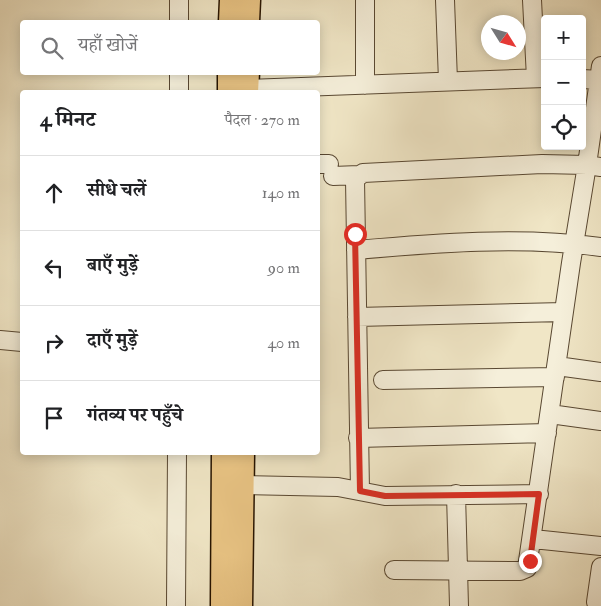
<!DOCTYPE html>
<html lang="hi">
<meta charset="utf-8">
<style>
:root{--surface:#fff;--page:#f2f2f2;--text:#202124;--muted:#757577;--line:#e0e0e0}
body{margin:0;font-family:"IM FELL Double Pica","Noto Serif Devanagari",serif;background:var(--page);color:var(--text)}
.controls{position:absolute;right:15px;top:15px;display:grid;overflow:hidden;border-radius:5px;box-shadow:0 2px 12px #0003}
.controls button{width:45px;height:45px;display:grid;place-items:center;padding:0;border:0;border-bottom:1px solid var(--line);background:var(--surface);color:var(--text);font:25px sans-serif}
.compass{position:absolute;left:481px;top:15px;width:45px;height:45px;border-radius:50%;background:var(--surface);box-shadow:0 2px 12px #0003;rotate:127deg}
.stop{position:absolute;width:15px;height:15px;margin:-11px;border:4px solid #d93025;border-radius:50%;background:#fff}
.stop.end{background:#d93025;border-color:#fff;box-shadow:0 1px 5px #0008}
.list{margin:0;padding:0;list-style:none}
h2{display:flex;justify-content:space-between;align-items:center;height:65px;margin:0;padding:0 20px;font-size:21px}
h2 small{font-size:16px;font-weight:400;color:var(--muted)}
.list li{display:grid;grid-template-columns:32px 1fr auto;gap:15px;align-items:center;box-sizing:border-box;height:75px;padding:0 20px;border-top:1px solid var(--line)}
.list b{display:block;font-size:19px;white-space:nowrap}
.list em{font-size:16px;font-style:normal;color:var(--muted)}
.icon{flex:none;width:28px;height:28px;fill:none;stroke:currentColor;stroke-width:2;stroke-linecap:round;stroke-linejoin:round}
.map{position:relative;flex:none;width:601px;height:606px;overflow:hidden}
.search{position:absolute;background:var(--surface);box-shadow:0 2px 12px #0003;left:20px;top:20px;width:300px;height:55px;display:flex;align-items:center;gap:12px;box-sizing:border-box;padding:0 18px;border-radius:5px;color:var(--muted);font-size:19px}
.panel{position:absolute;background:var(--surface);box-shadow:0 2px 12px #0003;left:20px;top:90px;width:300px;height:365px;border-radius:5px}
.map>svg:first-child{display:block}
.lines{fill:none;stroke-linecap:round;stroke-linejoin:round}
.minor-casing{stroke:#594832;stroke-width:20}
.major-casing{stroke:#271400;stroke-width:25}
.minor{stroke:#f5efda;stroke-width:18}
.major{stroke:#e8c383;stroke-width:22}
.route{stroke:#d93025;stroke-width:6}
</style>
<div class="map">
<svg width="601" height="606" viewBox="0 0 601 606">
<rect width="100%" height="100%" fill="#f0e6c6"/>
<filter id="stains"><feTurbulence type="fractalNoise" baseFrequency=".004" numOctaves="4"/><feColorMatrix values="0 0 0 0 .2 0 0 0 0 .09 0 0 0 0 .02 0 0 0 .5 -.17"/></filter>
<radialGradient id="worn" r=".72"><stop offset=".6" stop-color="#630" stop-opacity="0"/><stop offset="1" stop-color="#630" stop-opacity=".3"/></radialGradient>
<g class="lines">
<g class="minor-casing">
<path id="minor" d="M179 0V22
M445 0 448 81
M532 0 536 78
M582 79 601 80
M365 85V0
M247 89 545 78
M179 92V72
M318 164H329
M333 176 359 175
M356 250C436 243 521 236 601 247
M357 317 564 312
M0 340 22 342
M557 366 601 372
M383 380 555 377
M550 414 601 421
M358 438 547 433
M242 485 338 487 385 496 539 494
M360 491 355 179 363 173 542 164 587 165 601 66
M456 494 459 606
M533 539 601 546
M394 570 520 571 527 568 571 263 587 165 601 167
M596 602 601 567
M176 606 177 452"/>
</g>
<g class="major-casing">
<path id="major" d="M230 22 231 0
M248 22 249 0
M229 92V72
M247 92 248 72
M222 606 223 452
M241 606 243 452"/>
</g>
<use href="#minor" class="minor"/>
<use href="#major" class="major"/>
</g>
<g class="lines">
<path class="route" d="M355 234 360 491 385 496 539 494 530 561"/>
</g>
<rect width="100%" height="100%" filter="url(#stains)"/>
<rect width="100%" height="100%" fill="url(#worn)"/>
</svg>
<div class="controls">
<button>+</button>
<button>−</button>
<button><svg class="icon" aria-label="locate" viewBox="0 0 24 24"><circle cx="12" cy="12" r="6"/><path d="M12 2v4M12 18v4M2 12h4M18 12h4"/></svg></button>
</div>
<svg class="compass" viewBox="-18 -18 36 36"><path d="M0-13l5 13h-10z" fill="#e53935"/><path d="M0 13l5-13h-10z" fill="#757577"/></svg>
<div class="stop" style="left:355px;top:234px"></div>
<div class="stop end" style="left:530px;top:561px"></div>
<div class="search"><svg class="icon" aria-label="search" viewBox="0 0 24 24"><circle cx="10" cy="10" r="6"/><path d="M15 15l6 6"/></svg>यहाँ खोजें</div>
<section class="panel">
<h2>4 मिनट<small>पैदल · 270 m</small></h2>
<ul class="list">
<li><svg class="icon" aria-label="ahead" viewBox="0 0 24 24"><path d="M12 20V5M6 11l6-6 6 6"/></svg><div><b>सीधे चलें</b></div><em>140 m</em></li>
<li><svg class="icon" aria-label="left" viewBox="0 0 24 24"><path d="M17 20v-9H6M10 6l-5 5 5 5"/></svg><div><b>बाएँ मुड़ें</b></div><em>90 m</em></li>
<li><svg class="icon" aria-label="right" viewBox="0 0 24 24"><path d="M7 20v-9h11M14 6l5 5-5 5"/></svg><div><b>दाएँ मुड़ें</b></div><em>40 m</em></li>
<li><svg class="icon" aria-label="arrive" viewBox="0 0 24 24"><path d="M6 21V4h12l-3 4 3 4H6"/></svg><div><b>गंतव्य पर पहुँचे</b></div></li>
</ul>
</section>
</div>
